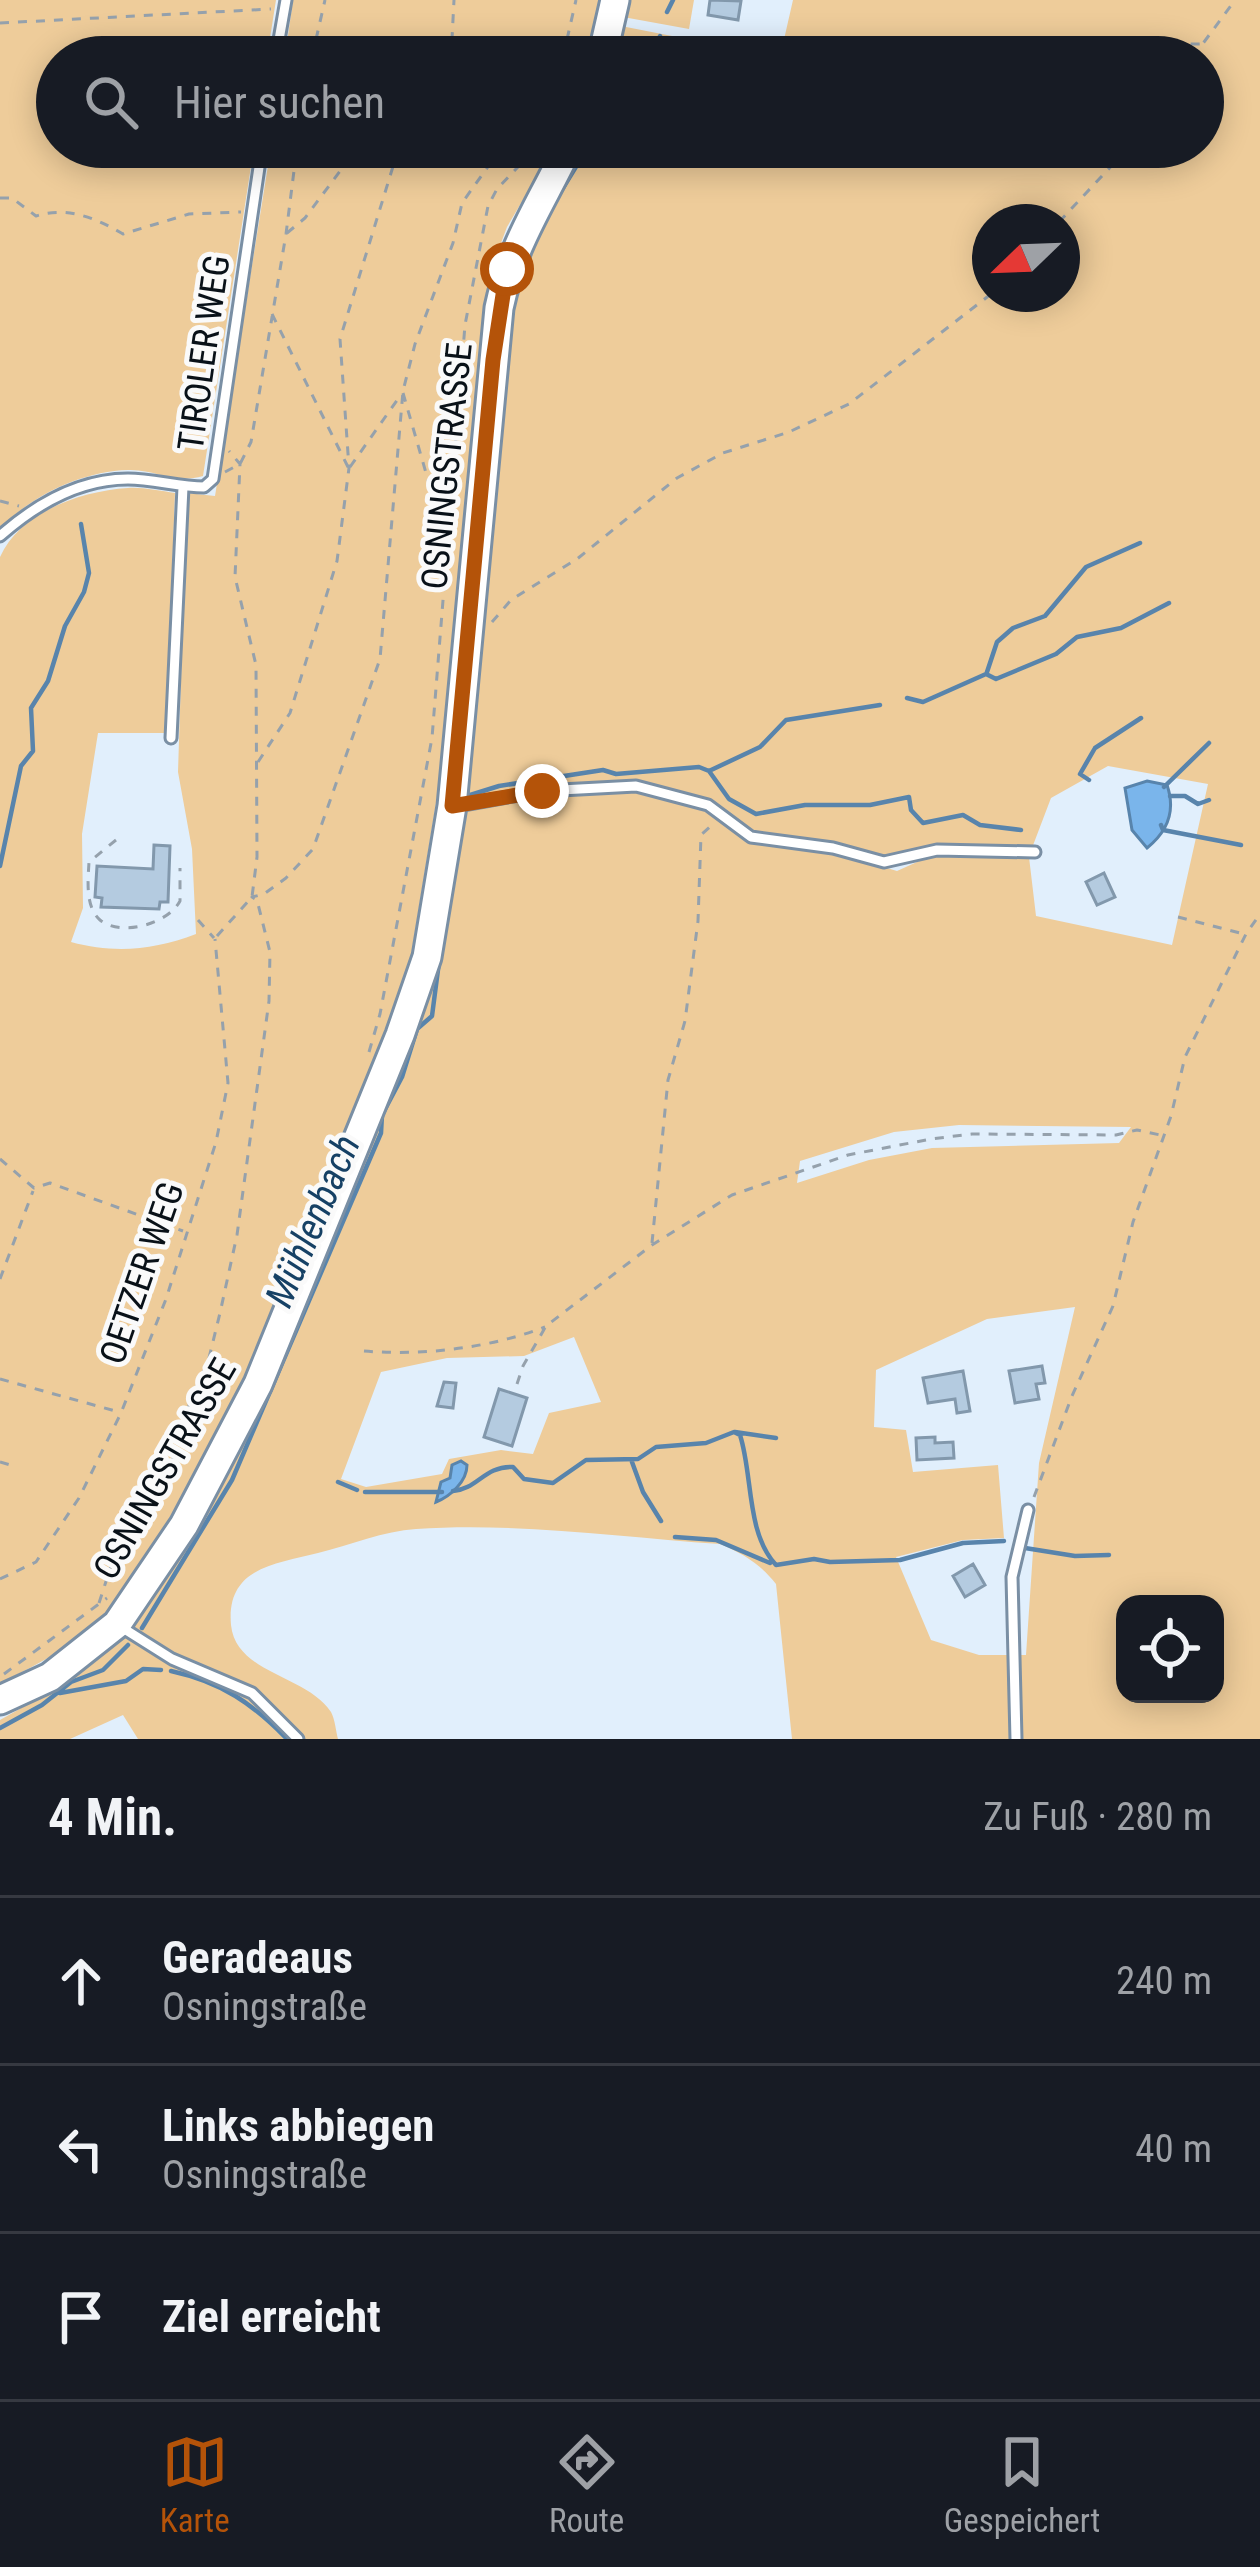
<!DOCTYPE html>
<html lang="de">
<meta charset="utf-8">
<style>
:root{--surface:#171b24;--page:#20242c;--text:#f1f3f6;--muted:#9ea1a6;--line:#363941;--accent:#b45309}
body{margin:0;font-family:"Roboto Condensed",sans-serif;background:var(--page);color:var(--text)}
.controls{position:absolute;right:36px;bottom:36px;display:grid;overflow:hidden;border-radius:24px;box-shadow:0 6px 30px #0003}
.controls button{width:108px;height:108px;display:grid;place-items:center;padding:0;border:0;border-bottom:3px solid var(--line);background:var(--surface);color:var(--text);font:60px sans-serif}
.compass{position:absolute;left:972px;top:204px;width:108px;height:108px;border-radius:50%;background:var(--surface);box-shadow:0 6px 30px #0003;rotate:247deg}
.stop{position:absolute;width:36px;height:36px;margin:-27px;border:9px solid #b45309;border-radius:50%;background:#fff}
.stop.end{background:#b45309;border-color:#fff;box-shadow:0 3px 12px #0008}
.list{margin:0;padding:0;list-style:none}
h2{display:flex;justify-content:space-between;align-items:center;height:156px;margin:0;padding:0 48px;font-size:51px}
h2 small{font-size:39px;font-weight:400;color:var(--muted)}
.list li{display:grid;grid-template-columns:78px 1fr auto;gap:36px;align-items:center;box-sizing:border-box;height:168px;padding:0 48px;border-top:3px solid var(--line)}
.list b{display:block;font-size:45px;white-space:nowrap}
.list p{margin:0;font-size:39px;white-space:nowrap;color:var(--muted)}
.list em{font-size:39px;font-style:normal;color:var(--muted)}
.icon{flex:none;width:66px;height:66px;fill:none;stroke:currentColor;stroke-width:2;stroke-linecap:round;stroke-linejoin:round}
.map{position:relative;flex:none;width:1260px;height:1739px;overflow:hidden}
.search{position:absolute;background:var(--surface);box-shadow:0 6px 30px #0003;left:36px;right:36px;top:36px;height:132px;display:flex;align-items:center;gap:30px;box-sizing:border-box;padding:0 42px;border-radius:66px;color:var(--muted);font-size:45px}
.sheet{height:660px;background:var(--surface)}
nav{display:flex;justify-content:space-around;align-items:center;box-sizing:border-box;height:168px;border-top:3px solid var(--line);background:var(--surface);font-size:33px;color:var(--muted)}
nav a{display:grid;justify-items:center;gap:6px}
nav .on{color:var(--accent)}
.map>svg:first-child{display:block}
.green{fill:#eecc9a;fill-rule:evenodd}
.water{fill:#7ab5eb;stroke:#5884ac;stroke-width:3}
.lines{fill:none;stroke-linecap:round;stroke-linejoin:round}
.stream{stroke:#5884ac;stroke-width:4.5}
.building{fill:#b4cbe0;stroke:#8298ac;stroke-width:3}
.service-casing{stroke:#7a8fa4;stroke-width:15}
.secondary-casing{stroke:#7a8fa4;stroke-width:33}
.path{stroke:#95a1ac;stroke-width:3;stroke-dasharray:9 9;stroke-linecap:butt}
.service{stroke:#fff;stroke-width:9}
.secondary{stroke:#fff;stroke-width:27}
.route{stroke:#b45309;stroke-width:15}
.labels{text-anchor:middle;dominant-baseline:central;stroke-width:10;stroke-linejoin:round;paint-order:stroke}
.street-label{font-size:36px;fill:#091118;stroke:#fafafa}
.water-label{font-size:39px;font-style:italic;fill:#164165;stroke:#fafafa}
</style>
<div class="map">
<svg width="1260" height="1739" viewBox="0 0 1260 1739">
<rect width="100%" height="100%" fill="#e1effc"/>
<path class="green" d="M0 0H276L267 57H57V147H254L203 476C173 485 157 469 128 470 83 471 30 496 0 529Z
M293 0H602L587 57H285Z
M626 0H694L689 29 623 17Z
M793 0H1260V1739H792L776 1584C760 1564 744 1554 720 1544 622 1537 514 1522 416 1529 384 1531 350 1545 318 1553 276 1564 226 1567 231 1625 236 1674 307 1675 331 1712 335 1719 336 1732 338 1739H138L123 1715 70 1739H0V1720L64 1684 106 1653 153 1598 196 1523 245 1434 322 1263 435 957 511 301 525 246 584 147H1203V57H780ZM990 222H1062V294H990ZM1108 766 1208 784 1172 945 1036 916 1029 857 937 853 897 871 829 851 831 842 893 858 923 848H1032L1051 798ZM959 1125 1131 1127 1119 1143 932 1148 869 1160 797 1183 800 1161 894 1132ZM1075 1307 1039 1463 1026 1655H979L931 1640 896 1557 963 1540 1004 1538 998 1465 913 1472 906 1430 874 1427 876 1370 987 1319ZM574 1337 601 1402 549 1413 533 1454 501 1450 449 1459 442 1474 366 1487 341 1479 381 1372 447 1358 524 1356ZM1125 1604H1215V1694H1125Z
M621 26 779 57H613Z
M271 147H554L507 227 489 275 443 760 410 962 386 1033 238 1403 115 1609C80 1640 43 1663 0 1683V557C20 512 81 491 128 488 143 487 160 491 175 493L166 733H98L82 834 83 908 71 942C115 954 154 950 196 934L192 849 178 772 187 493 215 496Z"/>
<path class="water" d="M1147 781 1167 785C1176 811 1167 832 1147 848L1132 830 1125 788Z
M461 1461 467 1465C467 1481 451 1496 436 1502L441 1482 450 1478 452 1465Z"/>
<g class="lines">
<path class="stream" d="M667 12 673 0
M646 57 653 54 660 36
M555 201 588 147
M987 672 997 642 1013 628 1045 616 1086 567 1140 543
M907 698 923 702 986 674 996 679 1056 654 1077 637 1121 628 1169 603
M709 771 760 747 786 720 880 705
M1089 780 1080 774 1095 748 1141 718
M1164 787 1209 743
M467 795 469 765
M467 796 499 786 603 770 616 774 699 767 709 771 729 799 756 814 805 805H870L909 797 911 810 923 823 963 815 980 825 1021 830
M1170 796H1185L1198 804 1209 800
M1161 825 1163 830 1241 845
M0 866 21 766 33 751 31 708 48 681 65 626 84 592 89 573 81 524
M735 1432 776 1438
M632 1462 643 1492 661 1521
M338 1482 357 1490
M453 1491C478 1489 484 1466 513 1467L524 1479 553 1483 586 1460 638 1459 656 1447 706 1443 734 1432 740 1435C753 1475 746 1533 776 1565L814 1559 830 1562 900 1560 963 1543 1004 1541
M365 1492H442
M675 1537 716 1540 770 1563
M1025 1548 1075 1556 1109 1555
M142 1628 232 1480 381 1133 382 1115 402 1077 417 1029 432 1016 439 962
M171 1671C222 1682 253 1704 287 1739
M60 1693 126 1681 143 1669 161 1670
M0 1728 42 1705 71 1682 103 1670 128 1645"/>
</g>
<path class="building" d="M710 0 741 1 738 20 708 15Z
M154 845 170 846 168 902H160L159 909 101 907 102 898 95 897 97 866 153 869Z
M1104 873 1115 897 1097 905 1086 882Z
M1042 1366 1045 1383 1036 1384 1039 1399 1015 1403 1009 1371Z
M963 1371 970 1411 957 1413 955 1399 928 1403 923 1378Z
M444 1382 456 1383 453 1408 437 1406Z
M499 1389 527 1398 512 1446 484 1437Z
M935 1437V1443L953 1442 954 1458 917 1460 916 1438Z
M973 1564 985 1585 965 1597 953 1576Z"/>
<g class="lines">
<g class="service-casing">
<path id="service" d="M276 57 286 0
M0 536C35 505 79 479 128 479 153 479 179 487 204 487L213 479 262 147
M171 738 183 487
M457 806 542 791 636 786 708 805 751 837 833 848 884 862 937 850 1035 852
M118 1625 172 1659 252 1693 298 1739
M1016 1739 1012 1577 1028 1510"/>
</g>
<g class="secondary-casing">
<path id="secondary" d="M602 57 615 0
M0 1700 50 1677 117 1624 184 1525 258 1384 400 1035 427 957 452 806 499 308C513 242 540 206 568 147"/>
</g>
<path class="path" d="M0 23 271 9
M809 55 832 57
M312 57 325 0
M443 57 452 39 454 0
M563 57 576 0
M1086 57 1106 45 1201 44
M1193 57 1235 0
M0 198H12L36 216C67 206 96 218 123 234L189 214 241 212
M1059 222 1129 147
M287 233 305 218 358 147
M272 314 348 467
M403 393 445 539
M350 467 400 396
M225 472 240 464 251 442 286 234 297 147
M0 501 19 506
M492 622 511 600 577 559 677 478 723 453 789 432 849 404 991 294
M258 762 290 713 337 561 349 468 340 339 399 147
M116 840 89 862C88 880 85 907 100 920 121 937 168 924 180 901V868
M1178 917 1244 934
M198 920 214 938
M217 936 252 897 257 857 256 665 235 577 240 464 229 451
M369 1052 380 1014 432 738 465 325 488 206 497 189 537 147
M0 1159 34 1188 50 1183 183 1231
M652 1243 668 1080 685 1021 698 921 701 835 713 824
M0 1279 33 1191
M364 1351C423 1356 490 1348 545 1327
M0 1379 119 1412
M517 1384 523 1366 546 1326 652 1245 732 1195 848 1155 931 1139 972 1134 1116 1135 1137 1130 1165 1136
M0 1462 14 1466
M1034 1497 1072 1396 1113 1306 1133 1222 1171 1116 1185 1057 1246 934 1260 914
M0 1579 36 1562 79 1498 121 1413 166 1299 216 1142 228 1083 215 939
M99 1603 111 1566 156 1492 181 1441 190 1401 208 1362 220 1313 237 1235 269 1001 270 952 257 900 252 897 264 894 286 878 313 849 380 659 403 391 415 344 453 243 462 203 502 147
M4 1674 107 1598"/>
<use href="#service" class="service"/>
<use href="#secondary" class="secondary"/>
</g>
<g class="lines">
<path class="route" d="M507 269 493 360 452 806 542 791"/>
</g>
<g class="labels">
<g class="street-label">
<text transform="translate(204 353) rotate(-82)">TIROLER WEG</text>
<text transform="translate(447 466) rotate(-84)">OSNINGSTRASSE</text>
<text transform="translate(142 1273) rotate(-71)">OETZER WEG</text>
<text transform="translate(165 1469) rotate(-60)">OSNINGSTRASSE</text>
</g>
<g class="water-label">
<text transform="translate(313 1221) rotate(-67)">Mühlenbach</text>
</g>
</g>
</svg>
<div class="controls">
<button><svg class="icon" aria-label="locate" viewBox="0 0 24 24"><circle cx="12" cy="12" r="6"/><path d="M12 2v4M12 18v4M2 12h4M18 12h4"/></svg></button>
</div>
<svg class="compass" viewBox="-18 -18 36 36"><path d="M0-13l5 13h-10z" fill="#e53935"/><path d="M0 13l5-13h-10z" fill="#9ea1a6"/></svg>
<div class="stop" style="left:507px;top:269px"></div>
<div class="stop end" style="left:542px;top:791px"></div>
<div class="search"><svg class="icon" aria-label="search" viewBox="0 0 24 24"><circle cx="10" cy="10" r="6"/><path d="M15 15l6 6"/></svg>Hier suchen</div>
</div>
<section class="sheet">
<h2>4 Min.<small>Zu Fuß · 280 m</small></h2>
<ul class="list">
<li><svg class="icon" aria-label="ahead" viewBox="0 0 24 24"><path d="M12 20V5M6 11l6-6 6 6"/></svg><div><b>Geradeaus</b><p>Osningstraße</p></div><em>240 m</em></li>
<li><svg class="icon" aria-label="left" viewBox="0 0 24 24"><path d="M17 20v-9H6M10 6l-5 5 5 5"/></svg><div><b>Links abbiegen</b><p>Osningstraße</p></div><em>40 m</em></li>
<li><svg class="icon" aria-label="arrive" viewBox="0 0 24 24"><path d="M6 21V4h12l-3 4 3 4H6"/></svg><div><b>Ziel erreicht</b></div></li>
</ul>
</section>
<nav>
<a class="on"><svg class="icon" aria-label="map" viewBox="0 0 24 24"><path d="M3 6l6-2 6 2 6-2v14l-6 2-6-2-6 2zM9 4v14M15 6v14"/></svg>Karte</a>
<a><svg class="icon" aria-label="directions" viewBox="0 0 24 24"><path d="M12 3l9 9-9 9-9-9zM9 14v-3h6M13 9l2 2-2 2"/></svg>Route</a>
<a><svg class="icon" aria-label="saved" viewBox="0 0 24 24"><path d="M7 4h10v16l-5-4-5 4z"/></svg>Gespeichert</a>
</nav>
